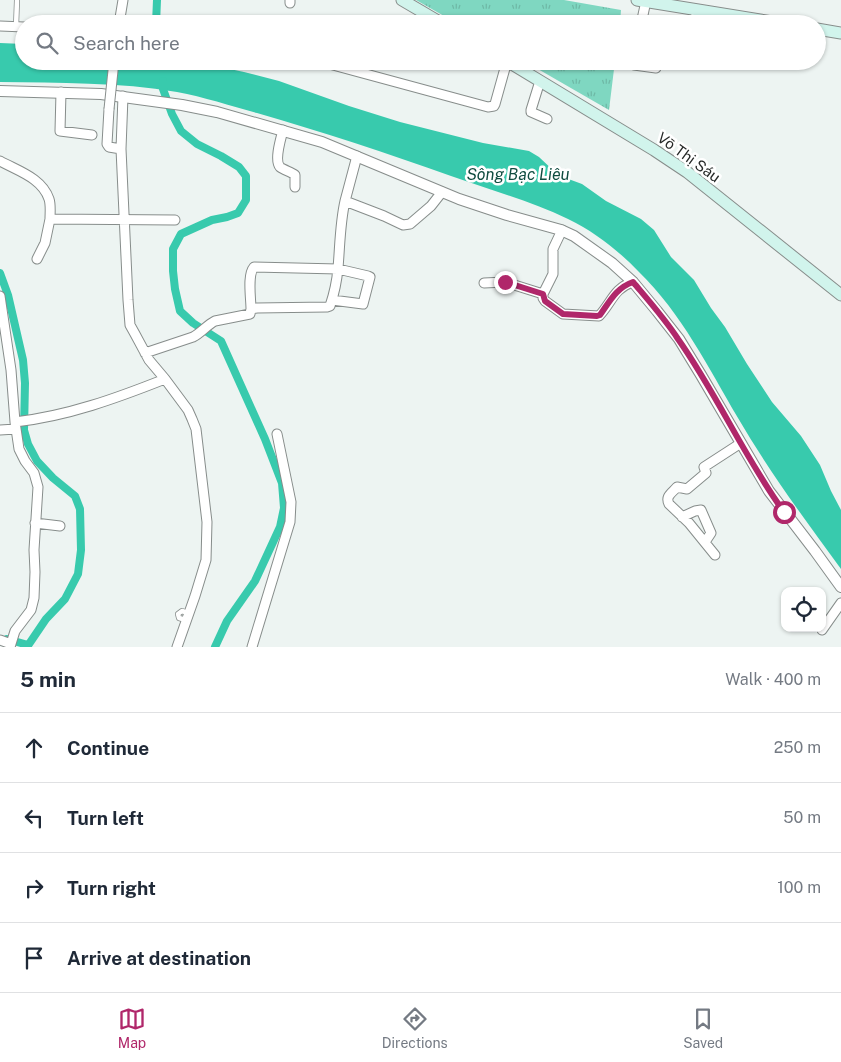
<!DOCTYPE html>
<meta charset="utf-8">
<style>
:root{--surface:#fff;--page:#f2f2f3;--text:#1f2937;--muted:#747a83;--line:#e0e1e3;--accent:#b0276a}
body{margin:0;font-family:"Public Sans",sans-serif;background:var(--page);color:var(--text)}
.controls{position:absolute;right:15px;bottom:15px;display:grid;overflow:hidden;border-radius:10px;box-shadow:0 1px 4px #0004}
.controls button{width:45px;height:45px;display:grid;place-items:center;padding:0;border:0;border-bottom:1px solid var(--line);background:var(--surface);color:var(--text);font:25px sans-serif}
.stop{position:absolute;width:15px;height:15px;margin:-11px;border:4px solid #b0276a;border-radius:50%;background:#fff}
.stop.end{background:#b0276a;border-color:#fff;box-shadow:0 1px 5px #0008}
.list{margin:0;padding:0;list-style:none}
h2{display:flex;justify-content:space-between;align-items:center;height:65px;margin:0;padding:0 20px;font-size:21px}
h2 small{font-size:16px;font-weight:400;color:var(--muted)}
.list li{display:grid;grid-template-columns:32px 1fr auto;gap:15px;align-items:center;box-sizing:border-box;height:70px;padding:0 20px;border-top:1px solid var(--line)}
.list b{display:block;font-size:19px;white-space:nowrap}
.list em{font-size:16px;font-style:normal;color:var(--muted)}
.icon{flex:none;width:28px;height:28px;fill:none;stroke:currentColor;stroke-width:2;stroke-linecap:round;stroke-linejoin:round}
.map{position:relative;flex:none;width:841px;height:647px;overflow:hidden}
.search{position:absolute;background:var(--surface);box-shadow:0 1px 4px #0004;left:15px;right:15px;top:15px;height:55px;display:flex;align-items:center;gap:12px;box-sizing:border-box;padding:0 18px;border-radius:28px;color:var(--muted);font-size:19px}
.sheet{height:345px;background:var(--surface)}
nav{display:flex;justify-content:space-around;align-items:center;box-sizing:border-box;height:70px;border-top:1px solid var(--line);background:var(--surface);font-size:14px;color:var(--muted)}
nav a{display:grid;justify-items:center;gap:2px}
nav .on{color:var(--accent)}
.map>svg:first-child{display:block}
.grass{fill:url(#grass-tufts)}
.water{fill:#38caad}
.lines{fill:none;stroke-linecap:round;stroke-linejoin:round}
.canal{stroke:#38caad;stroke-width:8}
.service-casing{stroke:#878d8b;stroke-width:6}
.minor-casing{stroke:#878d8b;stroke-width:11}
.tertiary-casing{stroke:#878d8b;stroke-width:12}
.secondary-casing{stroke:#878d8b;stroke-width:13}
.service{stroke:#fff;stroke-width:4.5}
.minor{stroke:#fff;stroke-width:9}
.tertiary{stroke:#fff;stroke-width:10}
.secondary{stroke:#d1f4ec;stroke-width:11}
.minor-bridge-casing{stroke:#878d8b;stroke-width:11;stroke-linecap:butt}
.minor-bridge{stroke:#fff;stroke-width:9}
.route{stroke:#b0276a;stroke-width:6}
.labels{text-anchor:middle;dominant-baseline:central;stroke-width:5;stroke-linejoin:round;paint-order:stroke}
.street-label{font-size:15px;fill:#262928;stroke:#fff}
.water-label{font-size:16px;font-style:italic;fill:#104c40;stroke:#fff}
</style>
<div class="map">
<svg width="841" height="647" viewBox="0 0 841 647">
<defs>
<pattern id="grass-tufts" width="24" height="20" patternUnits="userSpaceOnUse" patternTransform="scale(1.25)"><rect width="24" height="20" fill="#7fd7c1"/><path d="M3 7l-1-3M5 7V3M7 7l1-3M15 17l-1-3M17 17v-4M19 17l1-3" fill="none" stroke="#6eb9a6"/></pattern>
</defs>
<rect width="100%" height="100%" fill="#edf4f2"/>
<path class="grass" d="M416 0H564L621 10 620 24H458Z
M524 61H615L609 110Z"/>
<path class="water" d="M0 43 24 44V61H192L244 72 279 81 349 106 400 122 483 143 529 151 539 157 557 174 563 177 582 184 606 201 641 219 654 230 671 257 694 280 711 308 725 327 747 364 772 402 801 436 820 465 831 491 841 510V569C805 520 769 471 738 418 708 367 682 314 639 272 619 251 595 232 568 219 531 201 490 190 451 176 387 153 323 132 257 113 231 106 204 97 177 92 119 82 59 83 0 82Z"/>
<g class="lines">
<path class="canal" d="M156 24 157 0
M163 81V89L172 114 181 131 197 144 221 156 239 167 246 176V200L238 213 227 217 212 220 181 234 173 249V271L175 289 180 311 193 323 221 341 265 439 282 483 284 508 280 527 255 581 227 621 215 647
M0 273 8 295 23 360 25 383 24 430 28 444 37 461 53 478 75 496 80 509 81 550 78 574 65 599 46 619 27 647
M7 639 28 645"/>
<g class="service-casing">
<path id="service" d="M16 27 17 0
M186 620 179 618 178 614 182 611 188 613"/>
</g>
<g class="minor-casing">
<path id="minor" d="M290 3V0
M119 24 123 0
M641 24 646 1
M694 24 697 10
M0 26 24 27
M318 61 488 107 494 106 495 104 507 61
M632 61V63L634 65 656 68
M751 64V61
M540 81 531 110V112L547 119
M61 92 60 131 92 135
M109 109 107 144 109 147 121 149 123 96
M283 130C281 138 274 160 280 167 284 170 291 172 295 175V187
M121 149 128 300 130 325 135 334 149 360 165 379 188 410 192 419 196 429 207 522 206 560 195 596 177 647
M357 156 345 201 384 216 403 225 410 224 431 206 442 192
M0 161C18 171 42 178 49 199 51 205 50 212 50 219L175 220
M562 230 553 249V274L543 294V298L545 301 563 314 599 316C612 302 614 288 633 282
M37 259 45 243 50 219
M484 283 505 282 543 294
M0 296 11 370 15 422 19 449 25 461 34 473 38 487 34 550 35 572 34 598 31 610 15 631 10 647
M251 309 257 308 327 307 330 306C334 294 337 280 338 268 340 245 340 223 345 201
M145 353 193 337C201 333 207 325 215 321L250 314 251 309C251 298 247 275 254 267L338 269 368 276 370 277 363 304 332 300
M15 422C68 416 117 398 165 379
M0 430 16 429
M682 517 695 511 701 510 711 533 705 542
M35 523 60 526
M715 555 689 523 669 504C665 496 672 493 677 487L687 489 706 473 704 467 741 443
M822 630 841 603
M0 640 11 644
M252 647 290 522 291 502 277 434"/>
</g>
<g class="tertiary-casing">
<path id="tertiary" d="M0 91 101 94 182 105 217 112 322 142 459 199 507 215 561 230 574 236 612 263 633 282 657 311 679 339 701 375 769 491 815 551 841 587"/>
</g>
<g class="secondary-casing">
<path id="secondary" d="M402 0 443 24
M637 0 785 24
M817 29 841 33
M507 61 654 150 687 172 841 295"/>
</g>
<use href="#service" class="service"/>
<use href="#minor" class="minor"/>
<use href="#tertiary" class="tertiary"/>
<use href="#secondary" class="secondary"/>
<g class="minor-bridge-casing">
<path id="minor-bridge" d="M109 109 114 61"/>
</g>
<use href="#minor-bridge" class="minor-bridge"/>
</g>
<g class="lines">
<path class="route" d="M505 282 543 294 545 301 563 314 597 316 600 315C610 301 616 288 633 282 649 301 665 319 678 339 717 394 744 457 784 512"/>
</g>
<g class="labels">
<g class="street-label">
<text transform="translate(689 157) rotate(36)">Võ Thị Sáu</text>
</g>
<g class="water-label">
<text x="518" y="174">Sông Bạc Liêu</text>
</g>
</g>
</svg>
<div class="controls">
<button><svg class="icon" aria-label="locate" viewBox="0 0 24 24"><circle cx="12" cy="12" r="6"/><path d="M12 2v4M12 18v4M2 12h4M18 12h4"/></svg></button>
</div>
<div class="stop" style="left:784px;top:512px"></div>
<div class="stop end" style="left:505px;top:282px"></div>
<div class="search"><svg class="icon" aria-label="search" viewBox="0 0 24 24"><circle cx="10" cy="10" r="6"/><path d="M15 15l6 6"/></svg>Search here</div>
</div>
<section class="sheet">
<h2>5 min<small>Walk · 400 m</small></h2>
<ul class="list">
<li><svg class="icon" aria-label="ahead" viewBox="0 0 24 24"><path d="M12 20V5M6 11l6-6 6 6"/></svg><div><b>Continue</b></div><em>250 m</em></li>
<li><svg class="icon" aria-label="left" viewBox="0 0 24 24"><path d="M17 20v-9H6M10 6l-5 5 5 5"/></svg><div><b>Turn left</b></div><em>50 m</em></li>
<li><svg class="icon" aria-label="right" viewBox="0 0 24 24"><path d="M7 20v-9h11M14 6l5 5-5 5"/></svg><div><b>Turn right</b></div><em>100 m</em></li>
<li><svg class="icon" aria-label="arrive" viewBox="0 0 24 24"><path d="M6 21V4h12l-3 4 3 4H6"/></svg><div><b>Arrive at destination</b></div></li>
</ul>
</section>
<nav>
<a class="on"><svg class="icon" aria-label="map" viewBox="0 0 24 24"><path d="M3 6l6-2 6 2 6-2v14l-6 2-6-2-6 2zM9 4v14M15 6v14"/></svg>Map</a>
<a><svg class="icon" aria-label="directions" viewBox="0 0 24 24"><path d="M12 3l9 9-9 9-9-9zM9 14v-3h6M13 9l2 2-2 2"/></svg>Directions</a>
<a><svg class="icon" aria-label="saved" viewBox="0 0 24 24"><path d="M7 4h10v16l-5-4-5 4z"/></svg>Saved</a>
</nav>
